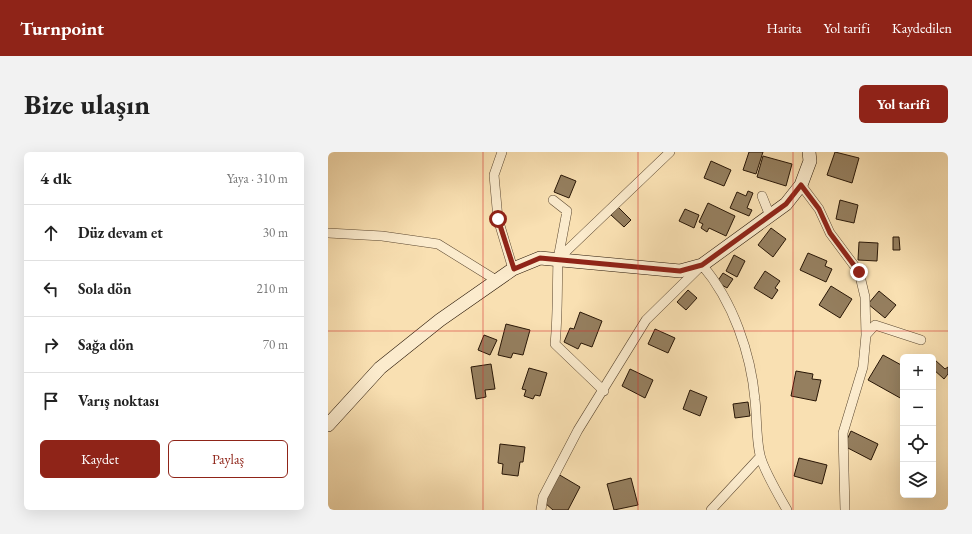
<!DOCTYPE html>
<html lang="tr">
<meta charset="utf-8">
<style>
:root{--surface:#fff;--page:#f2f2f2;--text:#222;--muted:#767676;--line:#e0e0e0;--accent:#8f2418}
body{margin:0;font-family:"EB Garamond",serif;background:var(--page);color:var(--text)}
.controls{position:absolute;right:12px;bottom:12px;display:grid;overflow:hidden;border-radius:6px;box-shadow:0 4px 16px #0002}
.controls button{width:36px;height:36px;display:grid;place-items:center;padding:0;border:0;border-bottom:1px solid var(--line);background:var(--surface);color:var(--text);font:20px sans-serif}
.stop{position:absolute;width:12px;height:12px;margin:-9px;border:3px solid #8f2418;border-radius:50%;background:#fff}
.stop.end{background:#8f2418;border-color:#fff;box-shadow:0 1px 4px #0008}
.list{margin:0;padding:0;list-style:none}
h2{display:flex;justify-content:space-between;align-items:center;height:52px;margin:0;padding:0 16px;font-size:17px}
h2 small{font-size:13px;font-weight:400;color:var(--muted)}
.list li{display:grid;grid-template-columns:26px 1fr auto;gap:12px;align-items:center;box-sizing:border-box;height:56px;padding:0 16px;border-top:1px solid var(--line)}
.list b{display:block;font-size:15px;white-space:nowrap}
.list em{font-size:13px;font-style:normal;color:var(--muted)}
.actions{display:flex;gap:8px;padding:12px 16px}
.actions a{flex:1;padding:9px 0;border:1px solid var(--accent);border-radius:6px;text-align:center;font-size:14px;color:var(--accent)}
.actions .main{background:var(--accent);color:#fff}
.icon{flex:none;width:22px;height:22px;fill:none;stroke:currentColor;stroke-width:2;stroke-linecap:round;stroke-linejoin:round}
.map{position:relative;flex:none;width:620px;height:358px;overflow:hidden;border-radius:6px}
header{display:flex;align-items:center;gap:24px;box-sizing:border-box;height:56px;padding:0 20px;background:var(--accent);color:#fff}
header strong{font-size:19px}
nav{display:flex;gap:22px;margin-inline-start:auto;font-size:14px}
.intro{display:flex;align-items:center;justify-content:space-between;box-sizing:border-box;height:96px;padding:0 24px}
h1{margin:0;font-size:28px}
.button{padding:10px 18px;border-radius:6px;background:var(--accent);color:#fff;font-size:14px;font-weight:700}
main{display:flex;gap:24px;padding:0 24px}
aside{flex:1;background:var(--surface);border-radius:6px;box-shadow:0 4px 16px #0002}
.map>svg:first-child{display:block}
.building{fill:#957f5f;stroke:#281606}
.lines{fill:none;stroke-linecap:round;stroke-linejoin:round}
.minor-casing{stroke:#5c4831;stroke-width:10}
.secondary-casing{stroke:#281606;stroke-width:14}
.minor{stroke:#fbebcd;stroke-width:9}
.secondary{stroke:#fbebcd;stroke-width:13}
.route{stroke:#8f2418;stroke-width:5}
.grid{fill:none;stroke:#d62828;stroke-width:1;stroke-opacity:0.55}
</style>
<header>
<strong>Turnpoint</strong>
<nav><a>Harita</a><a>Yol tarifi</a><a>Kaydedilen</a></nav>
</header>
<div class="intro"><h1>Bize ulaşın</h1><a class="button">Yol tarifi</a></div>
<main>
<aside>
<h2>4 dk<small>Yaya · 310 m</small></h2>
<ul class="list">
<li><svg class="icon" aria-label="ahead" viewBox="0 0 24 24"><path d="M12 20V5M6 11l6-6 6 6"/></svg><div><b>Düz devam et</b></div><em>30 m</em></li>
<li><svg class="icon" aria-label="left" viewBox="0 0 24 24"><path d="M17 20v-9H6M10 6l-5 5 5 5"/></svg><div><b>Sola dön</b></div><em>210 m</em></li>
<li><svg class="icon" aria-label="right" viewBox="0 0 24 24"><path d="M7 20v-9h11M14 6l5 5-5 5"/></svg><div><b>Sağa dön</b></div><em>70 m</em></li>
<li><svg class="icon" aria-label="arrive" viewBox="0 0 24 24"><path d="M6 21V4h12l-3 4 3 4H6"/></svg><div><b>Varış noktası</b></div></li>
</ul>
<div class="actions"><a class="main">Kaydet</a><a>Paylaş</a></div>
</aside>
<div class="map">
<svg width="620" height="358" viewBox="0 0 620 358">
<rect width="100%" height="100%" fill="#f9e0b2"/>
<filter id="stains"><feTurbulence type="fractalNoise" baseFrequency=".005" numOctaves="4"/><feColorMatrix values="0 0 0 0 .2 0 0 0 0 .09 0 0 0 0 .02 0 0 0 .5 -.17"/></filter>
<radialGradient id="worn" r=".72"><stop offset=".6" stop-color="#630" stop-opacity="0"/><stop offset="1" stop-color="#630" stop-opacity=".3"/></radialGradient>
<path class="building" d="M421 0H435L428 22 415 18Z
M507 0 531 6 524 31 499 23Z
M435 4 464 12 458 34 429 25Z
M383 9 403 18 396 34 376 26Z
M233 23 248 29 241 46 226 40Z
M420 39 425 41 419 56 424 58 421 64 402 56 409 40 418 44Z
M512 48 530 53 526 71 508 67Z
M380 51 407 64 398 84 381 76 379 80 373 76 375 72 371 70Z
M290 55 303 68 296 75 283 63Z
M357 57 371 63 366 76 351 69Z
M443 76 458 87 445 105 430 93Z
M565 85H571L572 98H565Z
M531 90 550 91 549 109 530 108Z
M480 101 499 109 497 114 504 117 498 130 472 118Z
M406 103 417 109 409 125 398 119Z
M437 119 452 129 447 136 450 138 444 147 426 136Z
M395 121 405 127 399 136 389 130Z
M503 134 524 147 512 166 491 153Z
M360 138 369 146 358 158 349 150Z
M551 139 568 153 557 166 540 152Z
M252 160 274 169 264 195 253 191 250 197 236 190 242 176 246 177Z
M178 172 202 178 195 203 185 201 183 206 170 203Z
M327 177 347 186 340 201 320 192Z
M156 183 169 188 162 203 150 198Z
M555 203 575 214 574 247 540 228Z
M607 208 617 217 620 215V222L616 227 605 217V211Z
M163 212 167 237 157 238 158 245 148 247 143 215Z
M201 216 219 221 212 244 207 243 205 247 196 244 198 238 194 237Z
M302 217 325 228 317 246 294 234Z
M468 219 485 222 484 227 493 228 488 249 463 244Z
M362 238 379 245 372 264 355 257Z
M420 250 422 264 407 266 405 252Z
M523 279 550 292 543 308 516 294Z
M172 292 197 295 195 310H192L190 324 174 322 175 312 170 311Z
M471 306 499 313 494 332 466 324Z
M230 322 252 335 240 358H225L217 351Z
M303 326 310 353 286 358 279 332Z"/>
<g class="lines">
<g class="minor-casing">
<path id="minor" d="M174 0 166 23 170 67 185 117
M473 33 491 57 502 81 531 120 537 145 538 183 535 215 515 281 517 358
M434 44 442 64
M225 48 239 59 230 107
M0 81 54 84 110 92 168 128
M538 183 547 173 593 188
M276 239 227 192C230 164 229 136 230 107L342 0
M213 358 215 345 250 278 318 168 374 113C405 149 423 202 427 248 429 266 428 285 432 303 435 317 451 344 459 358
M383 358 432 305"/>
</g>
<g class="secondary-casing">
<path id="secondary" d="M0 273 52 216 112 168 185 117 212 106 352 119 374 113 458 52 473 33 482 9 481 0"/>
</g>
<use href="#minor" class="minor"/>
<use href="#secondary" class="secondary"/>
</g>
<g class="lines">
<path class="route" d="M170 67 186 117 212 106 352 119 374 113 458 52 473 33 491 57 502 81 531 120"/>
</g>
<path class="grid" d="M155 0V358M310 0V358M465 0V358M0 179H620"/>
<rect width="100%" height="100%" filter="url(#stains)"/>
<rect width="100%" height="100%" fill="url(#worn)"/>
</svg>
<div class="controls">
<button>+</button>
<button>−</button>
<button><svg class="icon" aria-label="locate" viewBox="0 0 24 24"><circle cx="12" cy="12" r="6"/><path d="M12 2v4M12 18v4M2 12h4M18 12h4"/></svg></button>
<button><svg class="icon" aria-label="layers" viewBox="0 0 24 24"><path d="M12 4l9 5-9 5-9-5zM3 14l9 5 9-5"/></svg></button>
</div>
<div class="stop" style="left:170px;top:67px"></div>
<div class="stop end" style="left:531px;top:120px"></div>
</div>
</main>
